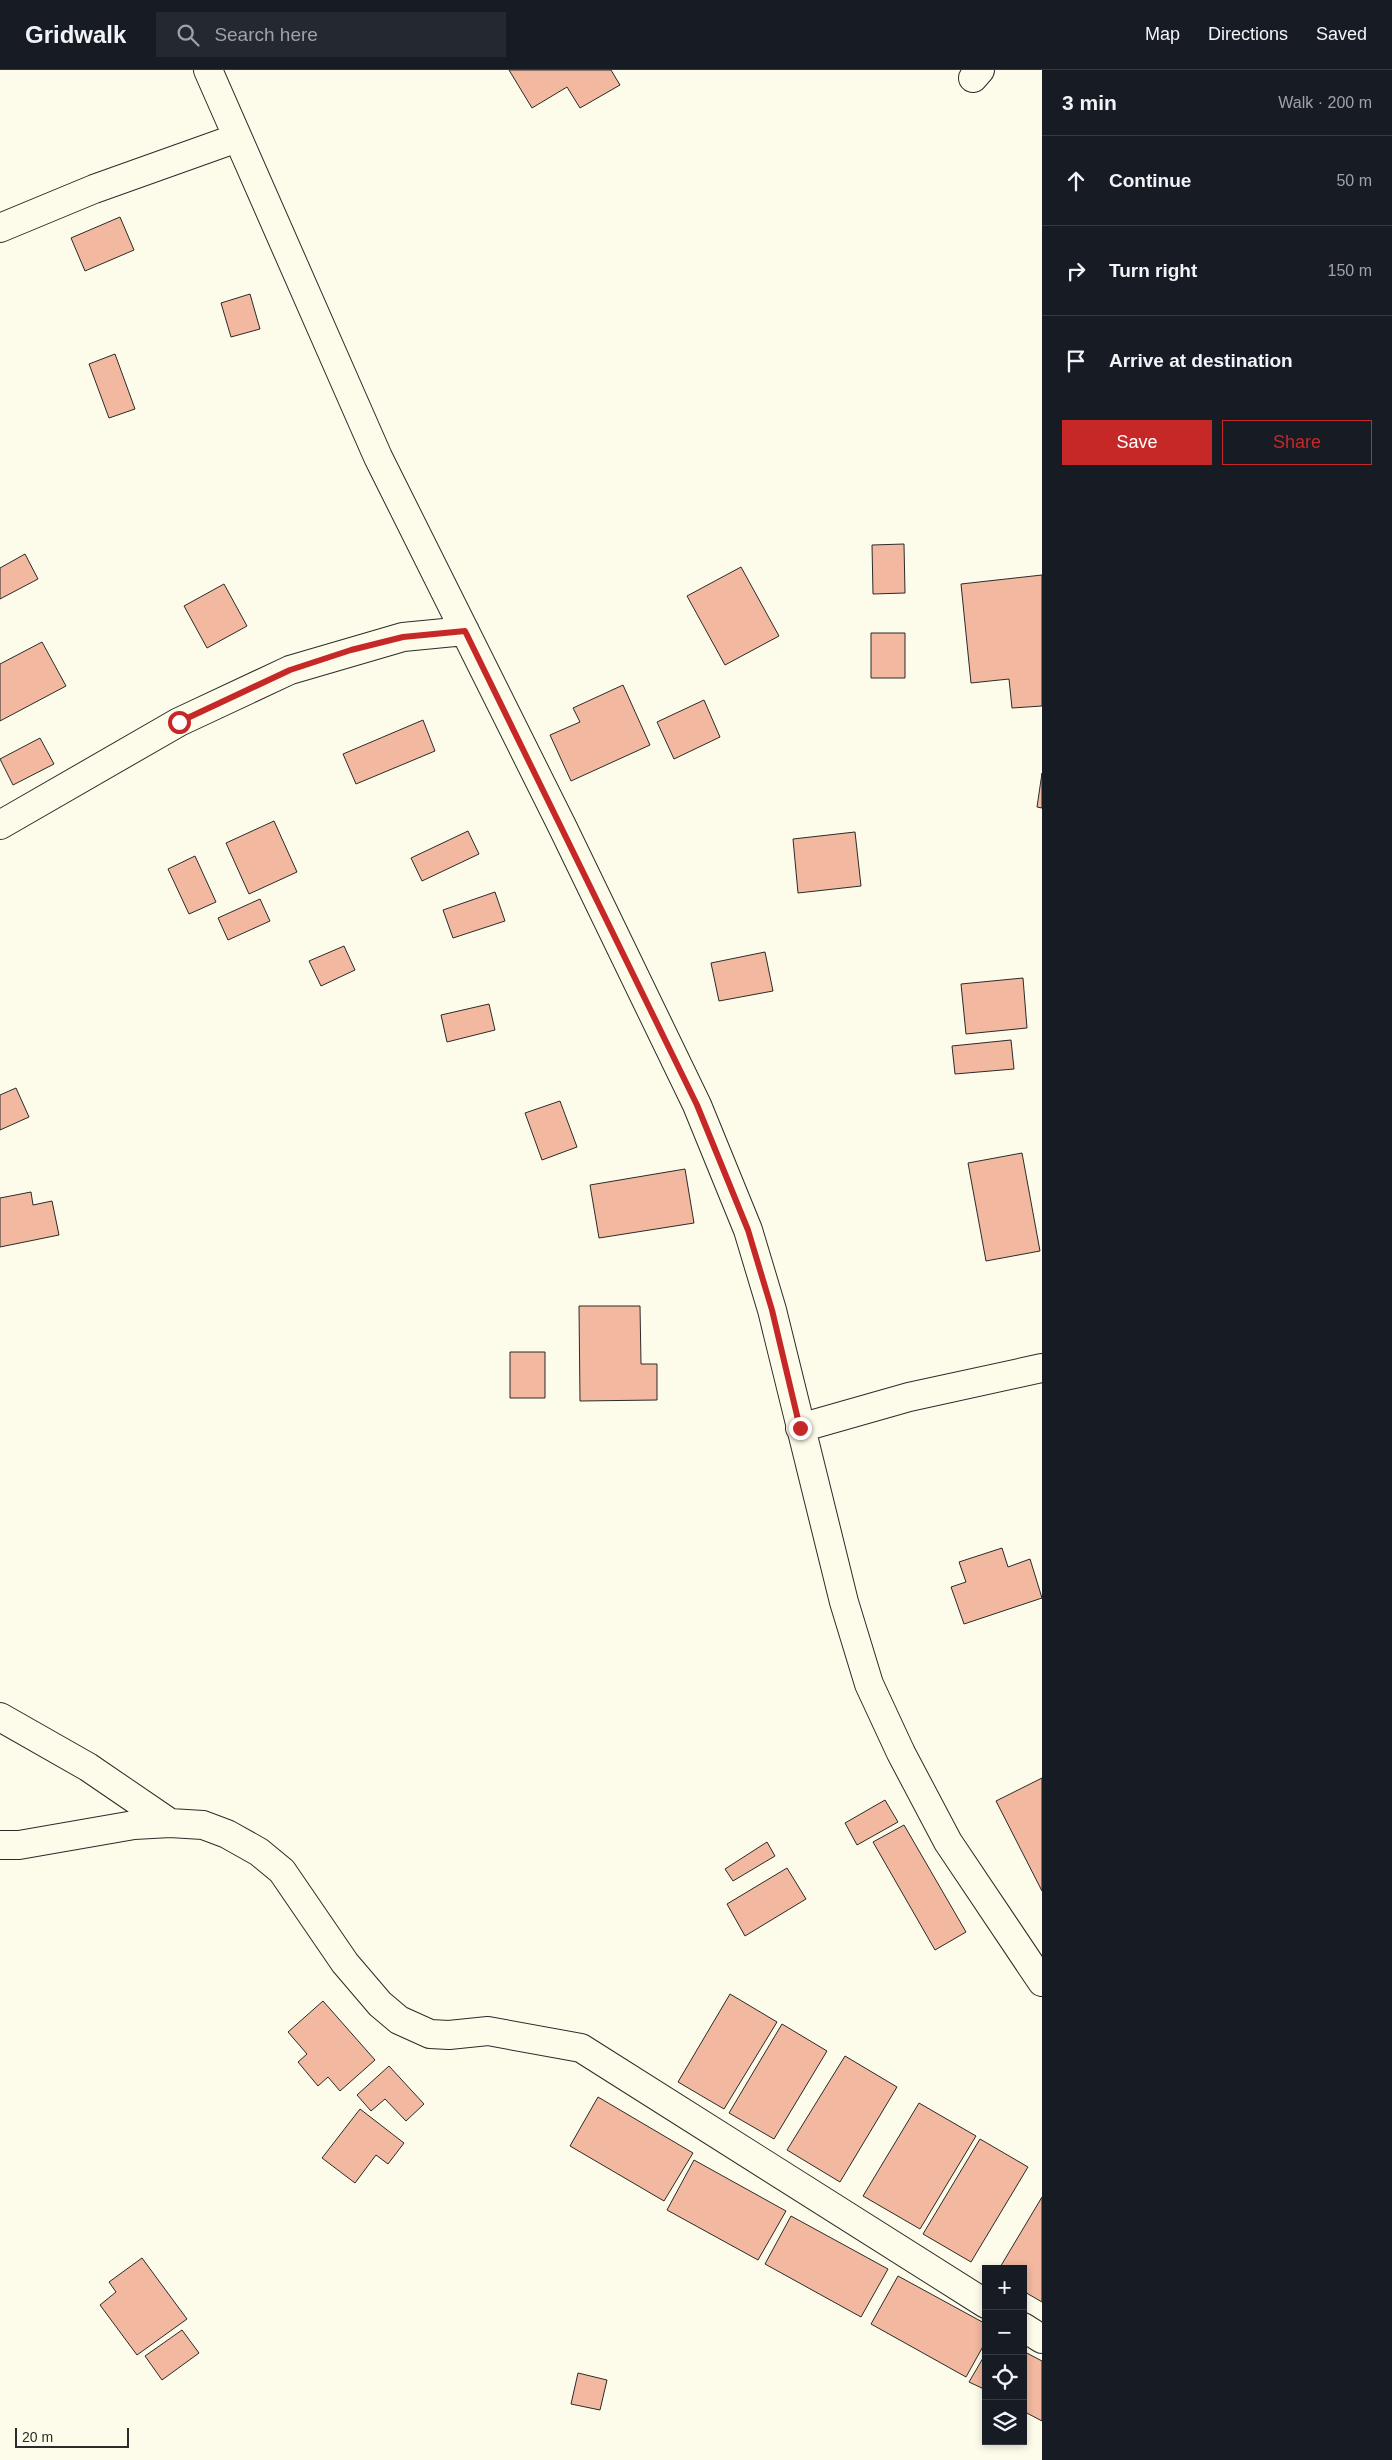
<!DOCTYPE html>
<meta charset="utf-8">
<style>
:root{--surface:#171b24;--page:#242831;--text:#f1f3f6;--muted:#9ea1a6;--line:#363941;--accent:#c62828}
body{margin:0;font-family:Arial,sans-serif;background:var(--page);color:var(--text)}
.controls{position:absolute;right:15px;bottom:15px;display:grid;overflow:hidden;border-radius:0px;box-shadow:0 2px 8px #0003}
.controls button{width:45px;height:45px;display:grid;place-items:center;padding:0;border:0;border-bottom:1px solid var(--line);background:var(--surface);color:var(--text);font:25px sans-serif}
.scale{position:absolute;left:15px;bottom:12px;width:114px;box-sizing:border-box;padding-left:5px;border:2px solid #2b2b2b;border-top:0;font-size:14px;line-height:18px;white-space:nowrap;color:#2b2b2b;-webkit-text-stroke:4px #fdfbea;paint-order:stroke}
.stop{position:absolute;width:15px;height:15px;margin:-11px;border:4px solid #c62828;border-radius:50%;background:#fff}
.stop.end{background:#c62828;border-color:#fff;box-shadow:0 1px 5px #0008}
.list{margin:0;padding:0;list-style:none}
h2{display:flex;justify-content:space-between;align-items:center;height:65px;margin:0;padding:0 20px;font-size:21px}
h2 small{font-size:16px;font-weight:400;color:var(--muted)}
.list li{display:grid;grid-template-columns:32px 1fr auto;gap:15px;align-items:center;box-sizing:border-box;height:90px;padding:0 20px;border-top:1px solid var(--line)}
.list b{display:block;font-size:19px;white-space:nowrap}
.list em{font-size:16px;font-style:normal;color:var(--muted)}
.actions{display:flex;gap:10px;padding:15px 20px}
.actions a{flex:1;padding:11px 0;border:1px solid var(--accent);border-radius:0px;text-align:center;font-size:18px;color:var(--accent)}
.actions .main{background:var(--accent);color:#fff}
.icon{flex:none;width:28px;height:28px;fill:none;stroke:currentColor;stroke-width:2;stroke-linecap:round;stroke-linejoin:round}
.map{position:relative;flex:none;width:1042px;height:2390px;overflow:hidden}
header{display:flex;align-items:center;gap:30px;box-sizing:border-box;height:70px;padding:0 25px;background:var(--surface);border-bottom:1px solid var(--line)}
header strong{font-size:24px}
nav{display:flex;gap:28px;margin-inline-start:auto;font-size:18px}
.search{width:350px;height:45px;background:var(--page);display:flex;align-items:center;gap:12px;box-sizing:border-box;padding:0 18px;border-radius:0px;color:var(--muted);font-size:19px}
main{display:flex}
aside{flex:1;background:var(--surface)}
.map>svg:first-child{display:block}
.building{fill:#f2b8a0;stroke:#2b2b2b}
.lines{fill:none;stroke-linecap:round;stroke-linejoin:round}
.minor-casing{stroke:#2b2b2b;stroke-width:30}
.minor{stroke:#fdfbea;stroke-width:28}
.route{stroke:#c62828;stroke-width:6}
</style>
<header>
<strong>Gridwalk</strong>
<div class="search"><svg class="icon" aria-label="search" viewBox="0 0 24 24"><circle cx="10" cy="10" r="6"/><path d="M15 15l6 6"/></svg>Search here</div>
<nav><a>Map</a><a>Directions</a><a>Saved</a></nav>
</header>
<main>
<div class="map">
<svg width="1042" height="2390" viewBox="0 0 1042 2390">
<rect width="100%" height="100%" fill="#fdfbea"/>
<path class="building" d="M509 0H611L620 15 580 38 567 17 532 38Z
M120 147 134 180 85 201 71 168Z
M250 224 260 259 231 267 221 233Z
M115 284 135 339 109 348 89 294Z
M904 474 905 523 873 524 872 475Z
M25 484 38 509 0 529V498Z
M741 497 779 566 725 595 687 526Z
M1042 505V636L1012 638 1009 609 971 613 961 514Z
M224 514 247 556 207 578 184 536Z
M871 563H905V608H871Z
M42 572 66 616 0 651V594Z
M623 615 650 675 571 711 550 665 580 652 573 638Z
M704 630 720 667 674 689 657 652Z
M423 650 435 681 356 714 343 684Z
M40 668 54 694 13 715 0 689Z
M1042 703V738L1037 737Z
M274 751 297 802 249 824 226 773Z
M468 761 479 784 422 811 411 788Z
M855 762 861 816 798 823 793 769Z
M195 786 216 832 189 844 168 799Z
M495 822 505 851 453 868 443 840Z
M260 829 270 851 228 870 218 848Z
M344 876 355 900 321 916 309 891Z
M765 882 773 921 719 931 711 893Z
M1023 908 1027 958 966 964 961 914Z
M489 934 495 960 447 972 441 945Z
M1011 970 1014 999 955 1004 952 976Z
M16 1018 29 1047 0 1060V1025Z
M560 1031 577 1077 542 1090 525 1043Z
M1022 1083 1040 1181 986 1191 968 1093Z
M685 1099 694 1153 599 1168 590 1115Z
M31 1122 33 1135 52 1131 59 1165 0 1177V1128Z
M579 1236H640L641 1294H657V1330L580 1331Z
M510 1282H545V1328H510Z
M1002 1478 1008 1497 1030 1489 1042 1528 964 1554 951 1517 966 1512 959 1492Z
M1042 1708V1821L996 1731Z
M885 1730 898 1752 857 1775 845 1753Z
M904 1755 966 1862 935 1880 873 1772Z
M767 1772 775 1786 733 1811 725 1799Z
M787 1798 806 1829 745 1866 727 1834Z
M730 1924 777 1952 724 2039 678 2012Z
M323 1931 375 1990 340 2021 328 2007 318 2016 298 1992 307 1984 288 1962Z
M782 1954 827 1981 774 2069 729 2043Z
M845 1986 897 2017 840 2112 787 2080Z
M389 1996 424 2034 406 2051 385 2029 371 2041 357 2025Z
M598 2027 693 2083 664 2131 570 2076Z
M919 2033 976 2066 920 2159 863 2126Z
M360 2039 404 2073 388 2094 376 2085 355 2113 322 2088Z
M980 2069 1028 2097 971 2192 923 2164Z
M694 2090 786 2141 758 2190 667 2140Z
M1042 2127V2232L1023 2221V2199H999Z
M791 2146 888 2199 861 2247 765 2194Z
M142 2188 187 2249 137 2285 100 2235 116 2222 109 2212Z
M898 2206 986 2254V2271L966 2307 871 2254Z
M182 2260 199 2283 162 2310 145 2286Z
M1023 2281 1042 2291V2351L1023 2341Z
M986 2283V2320L969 2312Z
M578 2303 607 2310 600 2340 571 2334Z"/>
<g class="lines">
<g class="minor-casing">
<path id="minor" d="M208 0 378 387 562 756 697 1035 748 1160 772 1240 844 1532 869 1614 901 1683 948 1772 1042 1912
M973 8 980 0
M0 158 94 119 237 68
M0 755 179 652 290 600 403 567 465 561
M800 1358 909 1327 1042 1298
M0 1647 88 1697 170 1753
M0 1775H19L134 1755 170 1753 203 1755 227 1764 259 1782 282 1801 345 1893 380 1934 399 1950 430 1964 449 1965 488 1961 581 1978 986 2234
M1023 2257 1042 2269"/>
</g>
<use href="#minor" class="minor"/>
</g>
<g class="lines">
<path class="route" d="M179 652 290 600 351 580 403 567 465 561 697 1035 748 1160 772 1240 800 1358"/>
</g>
</svg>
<div class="controls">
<button>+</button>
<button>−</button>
<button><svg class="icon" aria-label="locate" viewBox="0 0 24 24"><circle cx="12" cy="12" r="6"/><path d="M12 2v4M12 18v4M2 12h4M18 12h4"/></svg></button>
<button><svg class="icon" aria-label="layers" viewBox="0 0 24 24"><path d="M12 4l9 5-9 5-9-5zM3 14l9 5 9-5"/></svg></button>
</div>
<div class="scale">20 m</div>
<div class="stop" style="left:179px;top:652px"></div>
<div class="stop end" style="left:800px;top:1358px"></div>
</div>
<aside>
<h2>3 min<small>Walk · 200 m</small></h2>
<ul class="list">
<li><svg class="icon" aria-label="ahead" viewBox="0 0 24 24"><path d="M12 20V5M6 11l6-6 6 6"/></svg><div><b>Continue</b></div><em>50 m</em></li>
<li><svg class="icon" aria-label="right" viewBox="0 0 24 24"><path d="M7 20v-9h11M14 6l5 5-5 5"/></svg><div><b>Turn right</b></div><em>150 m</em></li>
<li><svg class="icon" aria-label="arrive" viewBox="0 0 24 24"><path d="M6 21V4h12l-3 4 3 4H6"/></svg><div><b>Arrive at destination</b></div></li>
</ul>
<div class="actions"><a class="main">Save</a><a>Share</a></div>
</aside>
</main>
